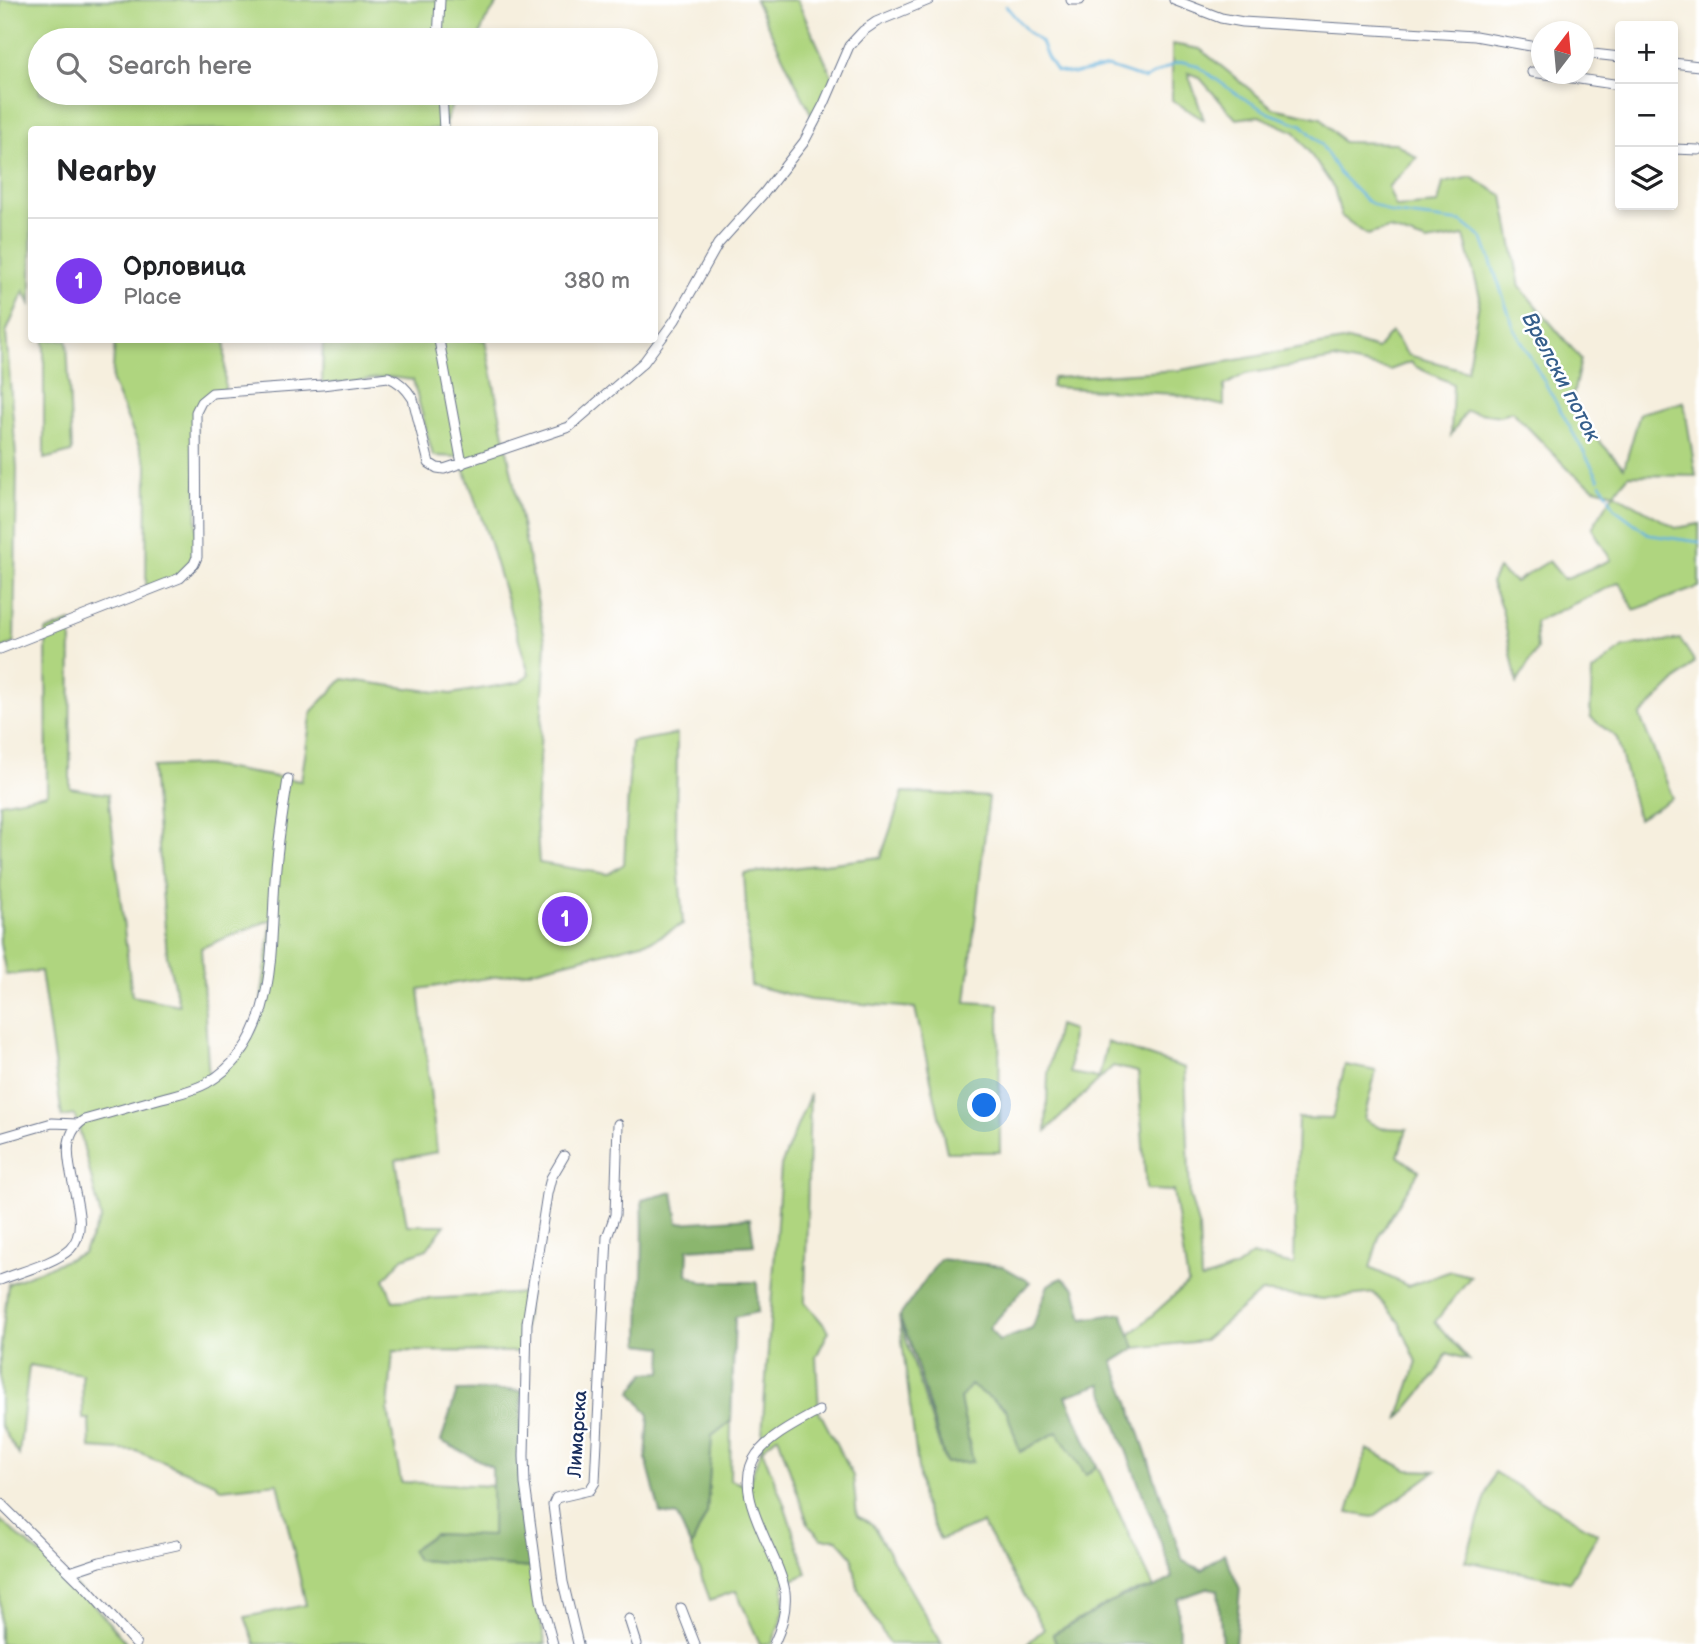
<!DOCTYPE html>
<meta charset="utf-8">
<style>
:root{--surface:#fff;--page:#f2f2f2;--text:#202124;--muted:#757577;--line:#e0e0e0;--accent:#7c3aed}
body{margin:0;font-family:"Balsamiq Sans",sans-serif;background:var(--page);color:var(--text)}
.controls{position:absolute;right:21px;top:21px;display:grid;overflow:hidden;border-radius:7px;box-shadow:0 4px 10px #0003}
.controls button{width:63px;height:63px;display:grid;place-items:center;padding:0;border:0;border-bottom:2px solid var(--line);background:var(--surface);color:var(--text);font:35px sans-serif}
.compass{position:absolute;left:1531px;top:21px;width:63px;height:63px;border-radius:50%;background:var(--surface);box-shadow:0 4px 10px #0003;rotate:16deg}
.you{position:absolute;left:985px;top:1106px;width:24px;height:24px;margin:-18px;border:5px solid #fff;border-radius:50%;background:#1a73e8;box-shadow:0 0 0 10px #1a73e833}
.badge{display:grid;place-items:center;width:46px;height:46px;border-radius:50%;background:var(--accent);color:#fff;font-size:23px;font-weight:700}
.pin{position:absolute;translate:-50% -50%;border:4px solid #fff;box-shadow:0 2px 7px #0006}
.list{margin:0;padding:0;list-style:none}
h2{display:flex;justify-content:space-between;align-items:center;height:91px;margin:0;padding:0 28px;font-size:30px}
h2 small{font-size:23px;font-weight:400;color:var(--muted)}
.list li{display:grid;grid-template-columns:46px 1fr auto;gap:21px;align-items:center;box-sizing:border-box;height:126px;padding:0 28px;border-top:2px solid var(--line)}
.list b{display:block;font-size:26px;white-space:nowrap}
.list p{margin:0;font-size:23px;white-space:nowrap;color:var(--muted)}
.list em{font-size:23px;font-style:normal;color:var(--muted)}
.icon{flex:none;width:38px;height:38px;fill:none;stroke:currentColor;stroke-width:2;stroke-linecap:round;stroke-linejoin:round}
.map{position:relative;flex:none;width:1699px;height:1644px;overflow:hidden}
.search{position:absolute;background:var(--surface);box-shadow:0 4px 10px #0003;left:28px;top:28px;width:630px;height:77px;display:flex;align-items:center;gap:18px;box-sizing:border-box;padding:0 24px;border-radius:38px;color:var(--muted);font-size:26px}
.panel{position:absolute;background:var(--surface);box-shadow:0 4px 10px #0003;left:28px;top:126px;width:630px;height:217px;border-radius:7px}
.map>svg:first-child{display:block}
.green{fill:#afd57f;stroke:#65826e;stroke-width:2;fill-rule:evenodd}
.forest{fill:#8bb66e;stroke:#537266;stroke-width:2}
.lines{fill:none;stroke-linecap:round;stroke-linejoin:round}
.stream{stroke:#64b4df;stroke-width:2.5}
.street-casing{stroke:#68728b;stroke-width:11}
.street{stroke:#fff;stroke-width:9}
.labels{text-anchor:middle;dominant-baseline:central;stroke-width:5;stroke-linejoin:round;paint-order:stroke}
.street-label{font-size:19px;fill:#1b2f5e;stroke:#fff}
.water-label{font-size:21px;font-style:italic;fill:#355e8b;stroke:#fff}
</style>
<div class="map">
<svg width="1699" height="1644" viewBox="0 0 1699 1644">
<rect width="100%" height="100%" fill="#fff"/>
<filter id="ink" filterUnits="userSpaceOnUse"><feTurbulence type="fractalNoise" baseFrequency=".0143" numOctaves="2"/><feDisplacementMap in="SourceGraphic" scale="14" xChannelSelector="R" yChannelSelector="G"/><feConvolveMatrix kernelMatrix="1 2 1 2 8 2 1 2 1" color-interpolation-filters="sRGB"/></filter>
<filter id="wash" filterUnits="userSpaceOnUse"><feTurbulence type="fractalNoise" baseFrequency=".00686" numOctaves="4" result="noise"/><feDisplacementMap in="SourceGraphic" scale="28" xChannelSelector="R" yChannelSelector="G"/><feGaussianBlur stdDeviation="1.57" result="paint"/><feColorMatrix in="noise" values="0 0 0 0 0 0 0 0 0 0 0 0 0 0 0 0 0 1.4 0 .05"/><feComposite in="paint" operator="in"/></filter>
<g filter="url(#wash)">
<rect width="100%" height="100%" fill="#f6efde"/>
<path class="green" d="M0 0H500L485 21 478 40H40V93H457L445 123 446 129 32 130 31 306 24 291 6 333 17 468 14 643 0 649Z
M755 0H797L834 80 815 122Z
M1172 44 1200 49 1273 108 1321 118 1343 142 1396 143 1417 158 1388 187 1396 207 1438 204 1443 183 1471 177 1503 196 1520 287 1581 359 1570 409 1624 468 1640 413 1684 402 1696 476 1629 475 1614 493 1676 528 1699 524V587L1634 610 1620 582 1535 622 1537 649 1517 683 1502 609 1491 583 1498 569 1515 582 1549 561 1564 579 1611 560 1592 528 1614 493 1594 488 1571 472 1512 411 1500 416 1466 411 1451 435 1453 384 1414 366 1411 362 1390 370 1334 359 1245 374 1224 386V406L1174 394 1051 387 1053 378 1180 370 1348 340 1377 349 1391 332 1408 355 1467 371 1480 297 1464 236 1427 242 1389 229 1367 235 1341 216 1334 188 1295 132 1259 116 1236 119 1199 77 1188 73 1204 120 1172 100Z
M44 340H67L72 452 44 459Z
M115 340H225V391L205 398 196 412 197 557 187 573 146 593 147 465 112 382Z
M323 340H485L546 644 536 815 539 863 608 874 624 864 631 742 677 734 676 835 683 924 654 940 530 971 419 989 437 1152 396 1160 407 1225H445L427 1249 403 1258 384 1279 393 1301 528 1293 521 1352 393 1351 388 1410 401 1482 493 1486 492 1537 434 1534 417 1560 533 1568 536 1602 546 1644H255L245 1617 306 1605 278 1483 221 1489 215 1483 136 1451 90 1448 89 1419H83L82 1374 29 1365 19 1455 0 1425V1355L8 1284 83 1253 101 1218 78 1124 74 1115 62 1117 41 971 6 975 0 943V803L47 794 46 631 71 622 70 788 108 794 132 996 179 1005 167 956 153 767 204 765 301 781 312 711 343 679 451 694 520 682 529 674 488 537 460 457 433 456 413 380 388 377 322 385ZM272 919 258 1024 239 1057 209 1081 201 948Z
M1680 639 1695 662 1640 716 1673 798 1638 819 1617 738 1590 717 1592 672 1623 647Z
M903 792 989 797 966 1002 999 1004 1000 1152H947L915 1008 810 1000 751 985 744 874 881 857Z
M1058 1025 1072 1030 1070 1073 1099 1078 1107 1042 1185 1068 1190 1197 1199 1228 1201 1280 1235 1268 1252 1255 1294 1265 1298 1118 1332 1119 1345 1065 1376 1071 1364 1119 1380 1128 1407 1129 1398 1156 1419 1171 1380 1234 1370 1268 1408 1286 1451 1271 1471 1276 1435 1322 1469 1360 1447 1353 1437 1373 1398 1420 1417 1362 1399 1322 1374 1293 1323 1299 1261 1292 1203 1341 1135 1348 1130 1335 1188 1283 1173 1191 1146 1190 1138 1072 1113 1066 1046 1131 1048 1074Z
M810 1094 805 1302 829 1331 816 1357 819 1411 853 1476 857 1516 872 1524 942 1644H889L858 1589 852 1556 837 1539H822L809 1526 778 1436 762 1449 784 1504 807 1574 784 1583V1612L772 1644H760L736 1591 710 1600 691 1547 707 1513 712 1436 731 1421 730 1480 748 1486 761 1449 781 1166Z
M899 1317 945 1463 973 1462 960 1399 971 1385 1006 1409 1057 1432 1086 1474 1097 1466 1154 1588 1129 1593 1054 1633 1056 1644H1027L1044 1629 982 1523 940 1540 922 1500Z
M1367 1449 1408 1470 1436 1471 1373 1517 1348 1513Z
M1494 1472 1598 1534 1569 1582 1465 1561Z
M0 1520C11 1528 36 1554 46 1557L88 1598 127 1644H0Z"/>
<path class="forest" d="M673 1192 678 1223 750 1218 754 1245 688 1249 687 1274 702 1282H757L758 1312 735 1317 731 1421 712 1436 707 1513 691 1547 677 1516 660 1513 646 1459 649 1415 631 1392 645 1373 662 1372 663 1347 640 1344C640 1295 645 1248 642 1200Z
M940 1259 1002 1266 1030 1282 989 1328 999 1341 1032 1329 1048 1285 1062 1278 1075 1288 1083 1319 1122 1313 1135 1348 1113 1362 1125 1391 1183 1561 1202 1570 1224 1553 1240 1589 1235 1644H1222L1218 1590 1209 1588 1178 1599 1179 1644H1056L1053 1634 1123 1596 1154 1588 1172 1578 1169 1564 1101 1384 1066 1396 1097 1466 1086 1475 1057 1432 1020 1452 1006 1409 971 1385 960 1399 973 1462 946 1463 910 1342 899 1317Z
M507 1390 522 1391 519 1466 521 1498 533 1568 417 1560 411 1550 434 1534 492 1536V1467L441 1441 457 1391Z"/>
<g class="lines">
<path class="stream" d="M1006 6 1028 32 1041 42 1047 57 1056 71 1073 74 1108 67 1145 79 1175 63 1184 62 1196 65 1238 95 1269 113 1302 125 1321 144 1339 173 1367 201 1391 213 1462 222 1483 239 1514 328 1599 479
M1601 483 1607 494
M1609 497 1615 509 1650 535 1699 542"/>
</g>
</g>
<g filter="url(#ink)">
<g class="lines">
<g class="street-casing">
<path id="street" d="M1071 0H1080
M1174 0 1221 18 1243 22 1475 36 1542 48
M438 40 440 0
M1584 53 1620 57
M1673 63 1699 66
M1532 72 1620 85
M442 93 444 130
M1673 149 1699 150
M439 340 462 464
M0 649 180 578 194 564 197 557 196 412 201 402 212 393 322 385 388 377C399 381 407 389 413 399L429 463 437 468 444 469 569 427 644 362 675 320 718 244 764 193 804 142 824 104 849 46 863 31 876 22 929 0
M0 1138 52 1123 78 1124
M0 1280C20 1272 55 1263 70 1249 101 1218 42 1146 84 1120 110 1113 136 1105 162 1098 177 1094 193 1091 207 1083 278 1042 270 951 275 880 277 846 283 812 288 779
M0 1503 88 1590 136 1644
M70 1572 100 1562 177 1545
M681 1608 695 1644
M629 1619 637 1644
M553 1644 541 1601 525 1484 524 1456 527 1323 547 1194 551 1178 564 1156
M578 1644 563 1582 553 1505 556 1498 590 1490 595 1482 607 1237 615 1215 618 1124
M774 1644C782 1627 787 1611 785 1592 779 1551 728 1493 757 1454 772 1435 798 1423 819 1411"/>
</g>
<use href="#street" class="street"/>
</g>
</g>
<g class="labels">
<g class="street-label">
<text transform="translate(578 1434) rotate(-86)">Лимарска</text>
</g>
<g class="water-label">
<text transform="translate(1561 377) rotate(62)">Врелски поток</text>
</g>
</g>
</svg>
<div class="controls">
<button>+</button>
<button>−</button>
<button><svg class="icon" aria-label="layers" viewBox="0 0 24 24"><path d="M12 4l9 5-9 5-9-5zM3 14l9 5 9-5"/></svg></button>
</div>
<svg class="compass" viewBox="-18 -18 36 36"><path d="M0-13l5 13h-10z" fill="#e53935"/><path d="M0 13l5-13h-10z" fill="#757577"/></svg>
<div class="you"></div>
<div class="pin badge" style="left:565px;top:919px">1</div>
<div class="search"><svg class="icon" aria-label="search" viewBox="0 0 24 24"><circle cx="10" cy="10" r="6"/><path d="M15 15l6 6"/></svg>Search here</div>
<section class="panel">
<h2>Nearby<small></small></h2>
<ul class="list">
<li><span class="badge">1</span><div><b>Орловица</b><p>Place</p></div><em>380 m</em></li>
</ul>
</section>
</div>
